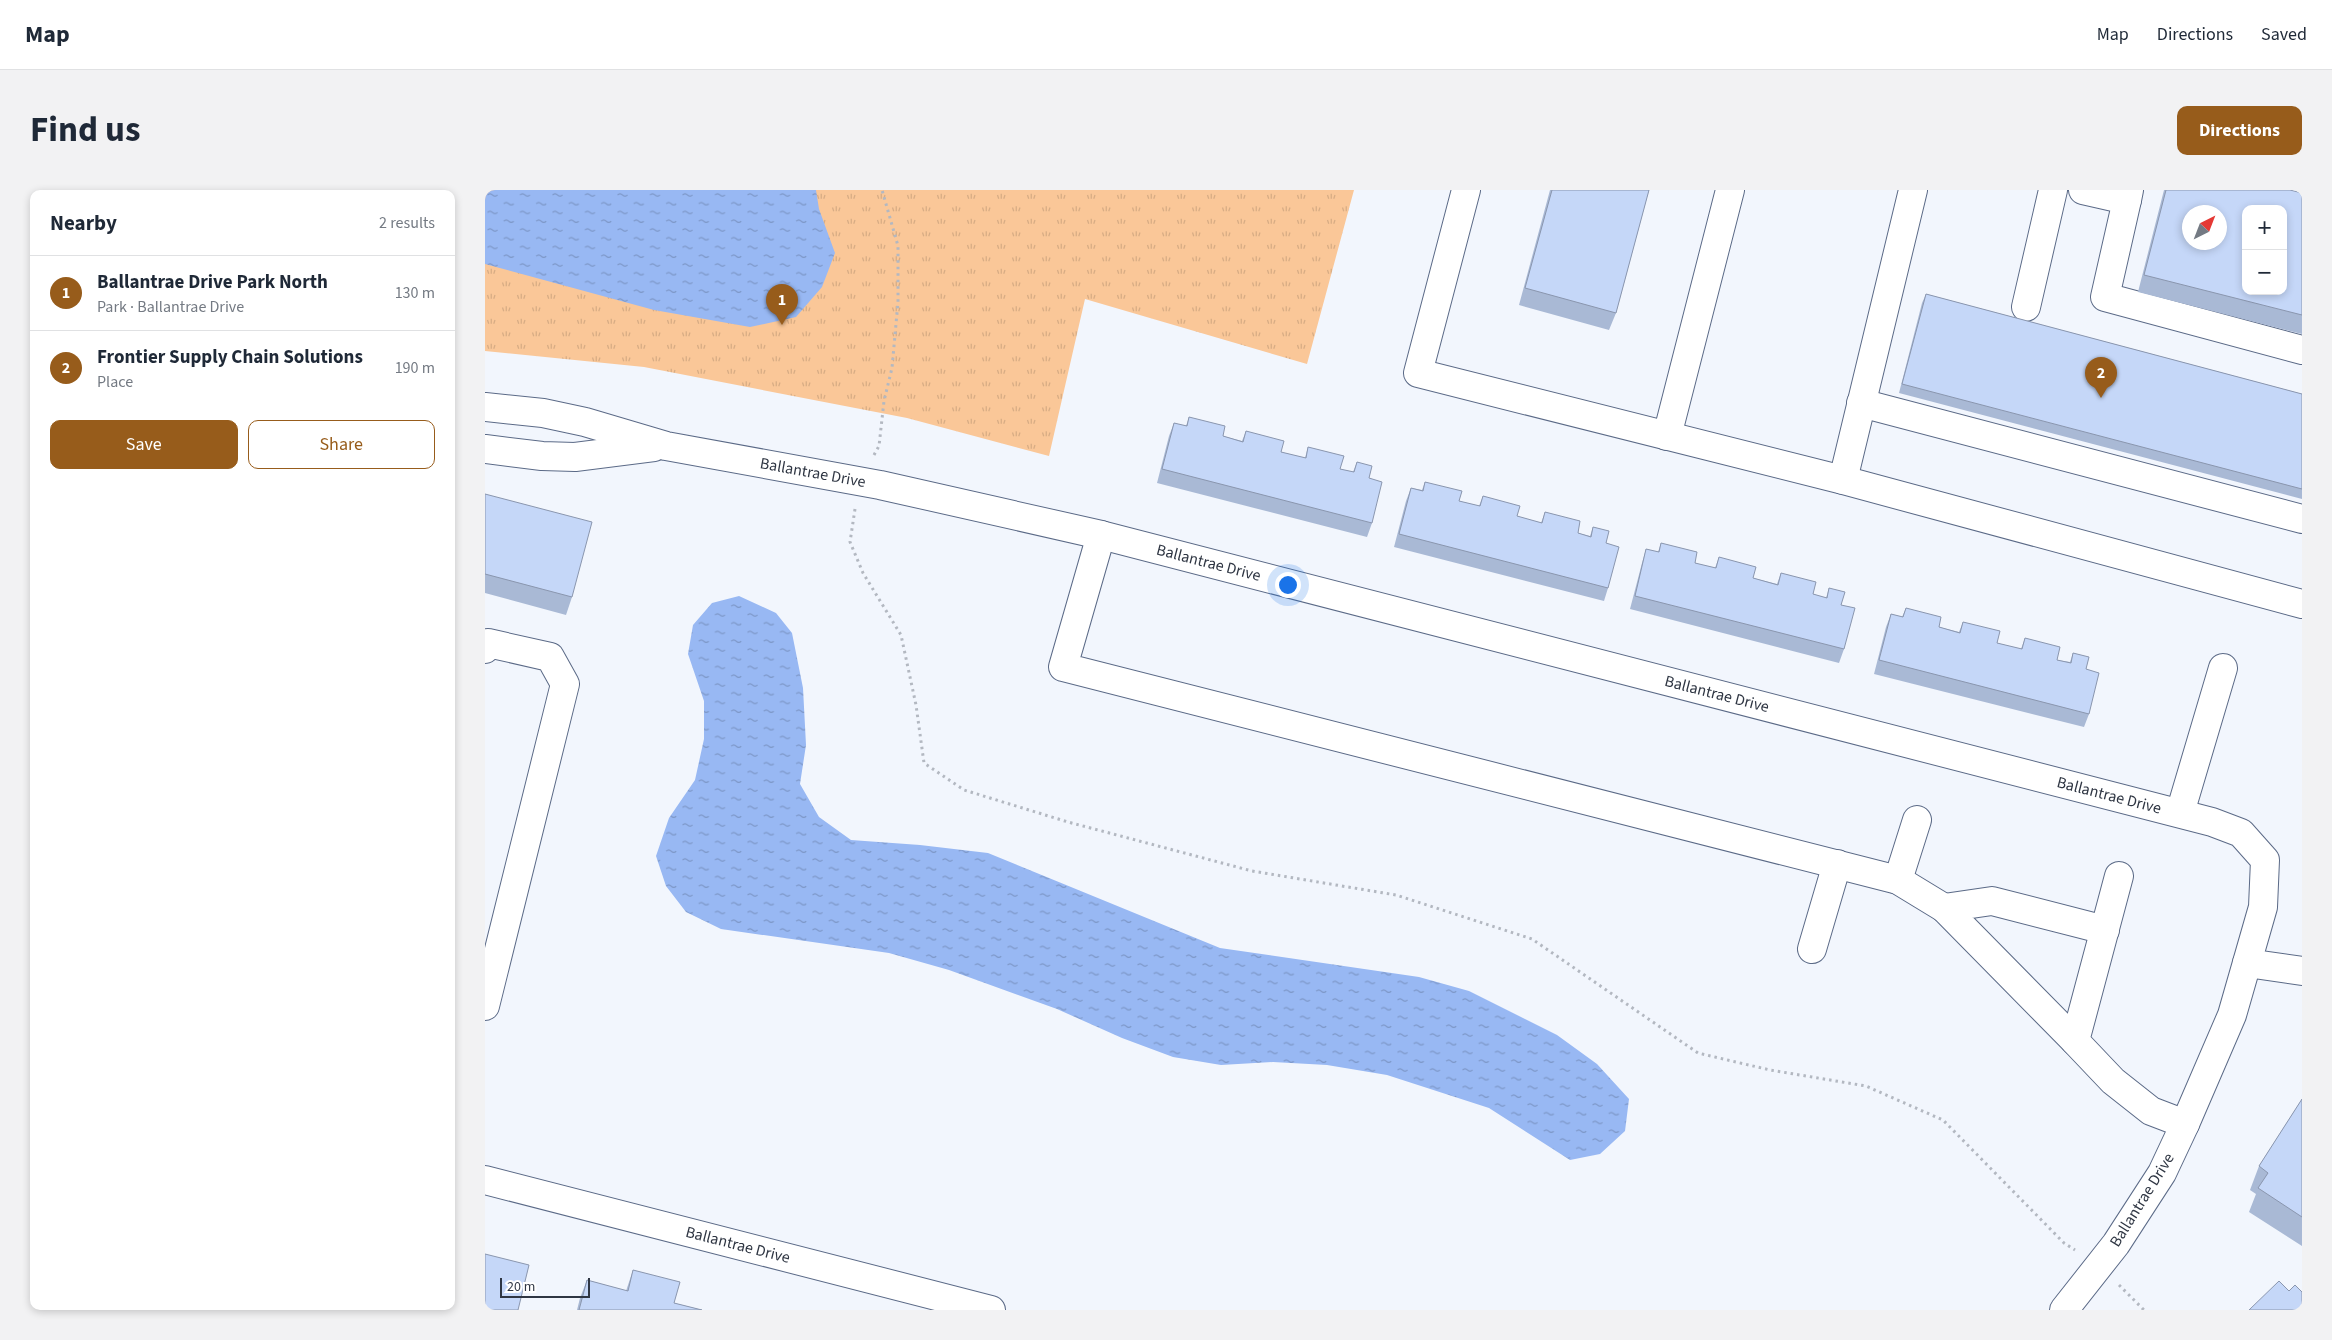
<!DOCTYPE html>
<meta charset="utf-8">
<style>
:root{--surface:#fff;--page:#f2f2f3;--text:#1f2937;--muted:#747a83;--line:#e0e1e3;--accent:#975c1b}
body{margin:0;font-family:"Source Sans 3",sans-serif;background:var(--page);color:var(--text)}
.controls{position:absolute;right:15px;top:15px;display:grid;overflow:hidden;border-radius:10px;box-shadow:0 2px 8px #0003}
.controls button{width:45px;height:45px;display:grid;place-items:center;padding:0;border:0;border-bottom:1px solid var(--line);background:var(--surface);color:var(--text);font:25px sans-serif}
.compass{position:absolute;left:1697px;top:15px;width:45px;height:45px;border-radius:50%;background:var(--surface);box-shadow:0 2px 8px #0003;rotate:42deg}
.scale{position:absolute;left:15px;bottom:12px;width:90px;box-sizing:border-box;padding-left:5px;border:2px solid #2f3643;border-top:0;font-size:14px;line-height:18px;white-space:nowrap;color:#2f3643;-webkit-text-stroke:4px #fff;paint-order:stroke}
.you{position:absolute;left:802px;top:394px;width:18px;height:18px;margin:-12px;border:4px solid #fff;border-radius:50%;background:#1a73e8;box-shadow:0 0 0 8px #1a73e833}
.badge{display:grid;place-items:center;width:32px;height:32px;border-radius:50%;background:var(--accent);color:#fff;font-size:16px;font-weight:700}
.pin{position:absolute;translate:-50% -41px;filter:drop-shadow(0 1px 2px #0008)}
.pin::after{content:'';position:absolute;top:26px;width:18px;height:15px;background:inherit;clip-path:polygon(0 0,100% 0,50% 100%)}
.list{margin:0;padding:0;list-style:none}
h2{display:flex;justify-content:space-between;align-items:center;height:65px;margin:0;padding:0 20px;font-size:21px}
h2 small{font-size:16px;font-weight:400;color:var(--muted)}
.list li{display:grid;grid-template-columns:32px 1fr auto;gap:15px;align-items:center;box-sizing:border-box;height:75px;padding:0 20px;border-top:1px solid var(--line)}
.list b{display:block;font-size:19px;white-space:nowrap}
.list p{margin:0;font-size:16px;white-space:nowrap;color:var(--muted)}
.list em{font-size:16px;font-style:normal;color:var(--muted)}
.actions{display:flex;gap:10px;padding:15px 20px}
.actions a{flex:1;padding:11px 0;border:1px solid var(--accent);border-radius:10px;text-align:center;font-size:18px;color:var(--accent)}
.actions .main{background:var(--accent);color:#fff}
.map{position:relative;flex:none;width:1817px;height:1120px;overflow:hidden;border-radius:10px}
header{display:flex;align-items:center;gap:30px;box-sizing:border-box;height:70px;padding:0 25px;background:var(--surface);border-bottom:1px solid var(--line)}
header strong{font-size:24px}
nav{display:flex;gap:28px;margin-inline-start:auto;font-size:18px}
.intro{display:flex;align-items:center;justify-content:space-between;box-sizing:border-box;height:120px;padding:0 30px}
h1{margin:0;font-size:35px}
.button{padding:12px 22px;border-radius:10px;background:var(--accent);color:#fff;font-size:18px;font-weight:700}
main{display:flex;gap:30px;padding:0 30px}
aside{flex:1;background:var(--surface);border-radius:10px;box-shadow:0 2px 8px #0003}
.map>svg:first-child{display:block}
.park{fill:url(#park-tufts)}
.water{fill:url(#water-ripples)}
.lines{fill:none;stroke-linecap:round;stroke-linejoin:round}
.minor-casing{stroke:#5b6a87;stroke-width:30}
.path{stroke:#b3b8c1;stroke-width:3;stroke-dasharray:2.5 4;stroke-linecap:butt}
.minor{stroke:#fff;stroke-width:28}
.wall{fill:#a9b9d5}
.building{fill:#c5d7f8;stroke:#8a96ae;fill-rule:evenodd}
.labels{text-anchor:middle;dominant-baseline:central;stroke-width:4;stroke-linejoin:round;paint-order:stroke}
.street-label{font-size:16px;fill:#2f3643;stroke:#fff}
</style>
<header>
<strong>Map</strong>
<nav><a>Map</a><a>Directions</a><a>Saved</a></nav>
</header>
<div class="intro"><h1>Find us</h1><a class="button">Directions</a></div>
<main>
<aside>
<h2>Nearby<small>2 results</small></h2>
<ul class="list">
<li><span class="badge">1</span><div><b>Ballantrae Drive Park North</b><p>Park · Ballantrae Drive</p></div><em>130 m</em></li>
<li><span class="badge">2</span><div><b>Frontier Supply Chain Solutions</b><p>Place</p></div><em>190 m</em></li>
</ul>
<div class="actions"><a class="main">Save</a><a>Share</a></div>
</aside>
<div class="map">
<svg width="1817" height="1120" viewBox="0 0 1817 1120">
<defs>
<pattern id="park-tufts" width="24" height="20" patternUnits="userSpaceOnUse" patternTransform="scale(1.25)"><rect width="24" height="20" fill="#fac798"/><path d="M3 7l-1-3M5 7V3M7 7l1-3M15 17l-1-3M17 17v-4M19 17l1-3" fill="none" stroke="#d7ac84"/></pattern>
<pattern id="water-ripples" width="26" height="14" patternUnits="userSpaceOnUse" patternTransform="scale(1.25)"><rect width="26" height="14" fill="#98b8f3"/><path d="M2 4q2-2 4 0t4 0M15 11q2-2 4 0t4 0" fill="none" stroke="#7c96c6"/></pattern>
</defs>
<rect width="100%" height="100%" fill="#f2f6fd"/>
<path class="park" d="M0 0H869L822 174 600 109 564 266 422 228 159 177 0 161Z"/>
<path class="water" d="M0 0H331L334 19 350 63 337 97 311 127 265 137 169 120 0 74Z
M254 406 291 423 307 443 318 498 321 555 315 594 334 627 366 650 435 655 503 663 735 758 934 787 984 801 1072 845 1112 874 1144 909 1140 941 1115 964 1085 970 1004 918 902 885 842 875 788 872 736 875 688 867 637 848 572 819 464 780 404 763 236 739 201 722 181 696 171 666 184 628 210 590 219 549V511L203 464 208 435 227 413Z"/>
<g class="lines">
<g class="minor-casing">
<g id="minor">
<path d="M981 0 933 183 1358 290 1817 414"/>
<path d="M1598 0 1642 10 1644 0"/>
<path d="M1642 10 1620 107 1817 160"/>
<path d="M1541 117 1568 0"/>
<path d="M1376 213 1817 329"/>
<path id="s1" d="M0 217 58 223 100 232 181 256 395 295 616 345 1727 632 1756 643 1780 670 1778 717 1747 825 1700 934 1677 983 1631 1054 1579 1120"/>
<path d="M1182 246 1245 0"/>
<path d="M0 259 57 266 90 267 169 257"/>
<path d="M1358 290 1428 0"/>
<path d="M616 345 578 477 1413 690 1459 718"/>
<path d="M0 459 3 453 65 467 80 494 0 816"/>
<path d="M1695 623 1738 478"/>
<path d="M1634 686 1590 851 1628 891 1666 921 1700 934"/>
<path d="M1413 690 1432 630"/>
<path d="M1327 759 1352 674"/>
<path d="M1762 773 1817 781"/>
<path d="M1590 851 1459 718 1507 711 1620 740"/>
<path id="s2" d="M0 990 506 1120"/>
</g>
</g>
<path class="path" d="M389 265 394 256 399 211 407 178 413 112V56L397 0
M370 319 365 352 378 383 416 445 431 515 439 573 479 600 583 632 767 681 911 705 1047 749 1213 863 1285 880 1381 896 1458 930 1579 1053 1590 1060
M1634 1095 1659 1120"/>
<use href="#minor" class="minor"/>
</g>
<path class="wall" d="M1065 0H1164L1131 123 1124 140 1034 115Z
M1679 0H1805L1817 3V144L1653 102Z
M1441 104 1817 204V309L1414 203 1437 113Z
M704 227 738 246 757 251 761 241 796 262 820 268 823 257 855 279 868 282 872 272 884 288 887 333 882 347 672 293 684 246 689 233 701 236Z
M940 292 974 311 994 316 998 306 1032 326 1056 333 1060 322 1093 343 1105 346 1108 337 1121 353 1123 398 1119 411 909 357 921 311 926 298 937 300Z
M0 304 87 407 81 425 0 403Z
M1176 353 1210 373 1230 378 1234 367 1268 388 1292 394 1296 383 1328 404 1341 408 1344 398 1356 415 1359 459 1354 473 1145 419 1157 373 1161 359 1173 362Z
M1421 418 1454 437 1474 442 1478 432 1512 453 1536 459 1540 448 1572 470 1585 472 1588 463 1601 479 1604 524 1599 537 1389 484 1401 437 1406 424 1417 427Z
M1817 909V1056L1764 1022 1771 1004 1765 1000 1774 976Z
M148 1080 189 1113 217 1120H92L95 1108 102 1090 141 1101Z"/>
<path class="building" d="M1067 0H1164L1131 123 1040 98Z
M1681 0H1805L1817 3V125L1659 85ZM1761 19H1798V101H1761ZM1704 22H1734V52H1704Z
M1441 104 1817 204V299L1417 194Z
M704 227 740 236 738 246 758 252 761 241 799 251 796 262 821 268 823 257 859 266 855 279 869 282 872 272 887 276 884 288 897 292 887 333 677 279 689 233 702 236Z
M940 292 977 301 974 311 995 316 998 306 1035 316 1032 326 1057 333 1060 322 1095 331 1093 343 1106 347 1108 337 1124 341 1121 353 1134 357 1123 398 914 344 926 298 938 301Z
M0 304 107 332 87 407 0 384Z
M1176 353 1212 362 1210 373 1231 378 1234 367 1271 377 1268 388 1293 395 1296 383 1331 392 1328 404 1342 408 1344 398 1360 402 1356 415 1370 418 1359 459 1150 406 1161 359 1174 362Z
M1421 418 1456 427 1454 437 1475 443 1478 432 1515 441 1512 453 1537 459 1540 448 1575 457 1572 470 1586 473 1588 463 1604 467 1601 479 1614 483 1604 524 1394 470 1406 424 1418 427Z
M1817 909V1027L1773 998 1783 983 1774 976Z
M0 1064 44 1075 33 1120H0Z
M148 1080 195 1092 189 1113 217 1120H94L102 1090 143 1101Z
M1794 1091 1804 1101 1810 1095 1817 1102V1120H1764Z"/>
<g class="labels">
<g class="street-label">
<text stroke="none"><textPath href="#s1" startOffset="335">Ballantrae Drive</textPath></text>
<text stroke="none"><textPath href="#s1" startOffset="741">Ballantrae Drive</textPath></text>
<text stroke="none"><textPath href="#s1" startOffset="1266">Ballantrae Drive</textPath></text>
<text stroke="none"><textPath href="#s1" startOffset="1671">Ballantrae Drive</textPath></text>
<text transform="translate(1657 1010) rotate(-58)">Ballantrae Drive</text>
<text stroke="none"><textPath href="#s2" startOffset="261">Ballantrae Drive</textPath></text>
</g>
</g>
</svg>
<div class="controls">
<button>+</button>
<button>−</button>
</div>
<svg class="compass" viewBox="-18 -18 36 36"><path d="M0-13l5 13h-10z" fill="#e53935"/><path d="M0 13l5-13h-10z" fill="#747a83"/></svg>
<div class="scale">20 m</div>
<div class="you"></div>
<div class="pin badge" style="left:297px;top:135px">1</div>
<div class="pin badge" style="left:1616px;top:208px">2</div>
</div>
</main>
